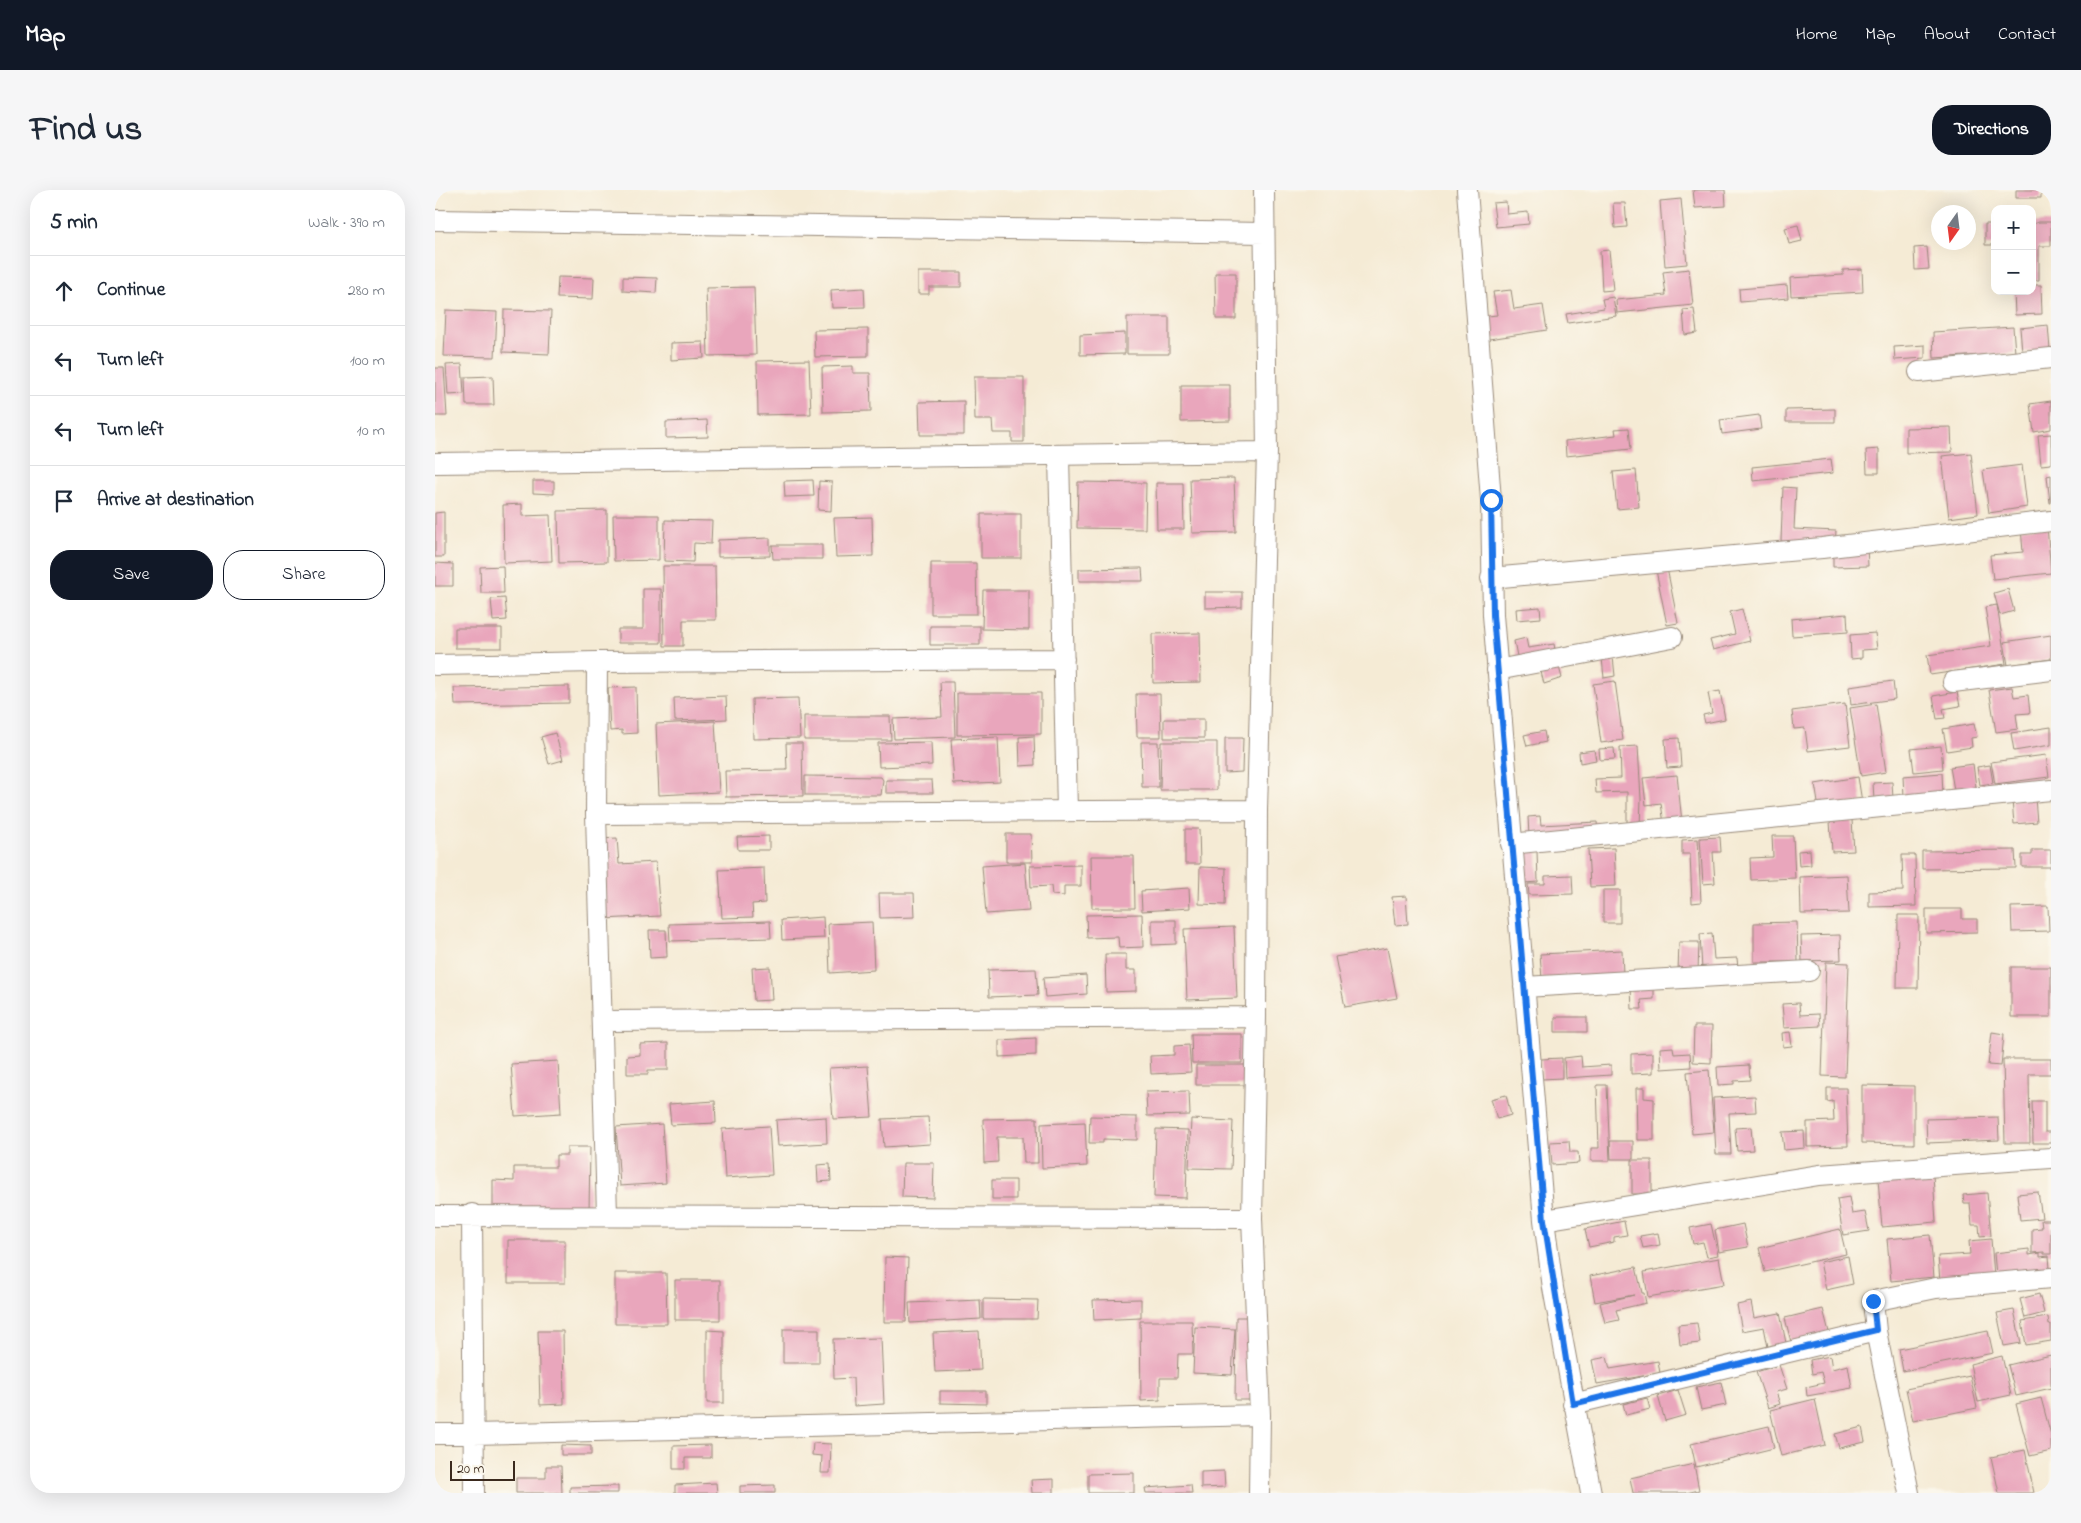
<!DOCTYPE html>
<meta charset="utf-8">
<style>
:root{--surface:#fff;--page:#f6f6f7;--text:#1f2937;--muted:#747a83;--line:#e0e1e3;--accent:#111827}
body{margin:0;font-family:"Indie Flower",sans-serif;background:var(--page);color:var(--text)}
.controls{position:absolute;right:15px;top:15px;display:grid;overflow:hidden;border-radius:10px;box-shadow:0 5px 20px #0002}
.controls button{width:45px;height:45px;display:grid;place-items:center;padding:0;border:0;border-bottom:1px solid var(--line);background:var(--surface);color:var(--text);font:25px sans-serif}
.compass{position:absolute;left:1496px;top:15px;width:45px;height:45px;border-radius:50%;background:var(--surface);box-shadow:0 5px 20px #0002;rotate:194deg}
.scale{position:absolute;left:15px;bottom:12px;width:65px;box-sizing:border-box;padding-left:5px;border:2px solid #3b2a1e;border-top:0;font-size:14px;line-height:18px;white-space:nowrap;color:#3b2a1e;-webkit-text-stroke:4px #fbf7ec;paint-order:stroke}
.stop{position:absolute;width:15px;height:15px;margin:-11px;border:4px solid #1a73e8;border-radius:50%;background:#fff}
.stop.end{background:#1a73e8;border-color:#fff;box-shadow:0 1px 5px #0008}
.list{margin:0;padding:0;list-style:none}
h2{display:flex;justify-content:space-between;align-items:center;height:65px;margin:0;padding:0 20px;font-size:21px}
h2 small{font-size:16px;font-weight:400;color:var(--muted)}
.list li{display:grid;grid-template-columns:32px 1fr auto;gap:15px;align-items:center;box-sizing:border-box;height:70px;padding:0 20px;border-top:1px solid var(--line)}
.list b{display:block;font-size:19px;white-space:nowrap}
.list em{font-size:16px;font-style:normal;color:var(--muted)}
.actions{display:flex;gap:10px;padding:15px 20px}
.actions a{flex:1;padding:11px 0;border:1px solid var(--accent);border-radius:20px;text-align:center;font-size:18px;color:var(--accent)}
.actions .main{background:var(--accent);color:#fff}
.icon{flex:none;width:28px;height:28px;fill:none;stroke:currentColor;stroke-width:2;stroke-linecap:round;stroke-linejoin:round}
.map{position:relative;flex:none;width:1616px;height:1303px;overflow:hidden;border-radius:20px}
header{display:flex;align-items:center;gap:30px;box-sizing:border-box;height:70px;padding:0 25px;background:var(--accent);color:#fff}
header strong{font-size:24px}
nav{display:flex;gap:28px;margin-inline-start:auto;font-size:18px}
.intro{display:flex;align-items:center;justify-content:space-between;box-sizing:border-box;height:120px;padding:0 30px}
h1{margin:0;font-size:35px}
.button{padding:12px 22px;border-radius:20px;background:var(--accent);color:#fff;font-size:18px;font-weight:700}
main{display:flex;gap:30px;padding:0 30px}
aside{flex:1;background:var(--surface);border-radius:20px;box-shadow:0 5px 20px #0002}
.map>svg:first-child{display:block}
.building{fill:#e9a6bc}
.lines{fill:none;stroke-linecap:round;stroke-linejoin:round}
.street-casing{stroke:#988a7a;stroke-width:22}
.street{stroke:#fff;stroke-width:20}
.route{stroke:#1a73e8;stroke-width:6}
</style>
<header>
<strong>Map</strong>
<nav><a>Home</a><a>Map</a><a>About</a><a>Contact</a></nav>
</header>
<div class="intro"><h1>Find us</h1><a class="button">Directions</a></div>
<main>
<aside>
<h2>5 min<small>Walk · 390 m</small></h2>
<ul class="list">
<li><svg class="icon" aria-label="ahead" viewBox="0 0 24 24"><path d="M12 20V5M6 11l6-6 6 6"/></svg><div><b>Continue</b></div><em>280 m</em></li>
<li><svg class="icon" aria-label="left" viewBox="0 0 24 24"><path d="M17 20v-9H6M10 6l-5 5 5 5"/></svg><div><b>Turn left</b></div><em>100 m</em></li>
<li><svg class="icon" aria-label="left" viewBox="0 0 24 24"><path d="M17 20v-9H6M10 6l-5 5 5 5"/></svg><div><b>Turn left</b></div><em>10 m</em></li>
<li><svg class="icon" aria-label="arrive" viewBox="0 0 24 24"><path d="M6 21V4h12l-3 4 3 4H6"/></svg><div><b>Arrive at destination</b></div></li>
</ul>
<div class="actions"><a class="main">Save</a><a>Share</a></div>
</aside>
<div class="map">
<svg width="1616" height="1303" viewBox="0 0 1616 1303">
<rect width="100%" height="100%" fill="#fbf7ec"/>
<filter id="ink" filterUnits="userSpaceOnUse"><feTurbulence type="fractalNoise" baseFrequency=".02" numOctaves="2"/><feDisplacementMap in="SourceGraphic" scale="10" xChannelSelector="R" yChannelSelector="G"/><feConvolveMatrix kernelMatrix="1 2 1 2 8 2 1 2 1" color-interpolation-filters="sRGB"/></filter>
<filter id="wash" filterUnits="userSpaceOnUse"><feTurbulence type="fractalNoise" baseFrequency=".0096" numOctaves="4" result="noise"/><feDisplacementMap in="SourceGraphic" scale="20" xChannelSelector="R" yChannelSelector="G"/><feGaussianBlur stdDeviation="1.12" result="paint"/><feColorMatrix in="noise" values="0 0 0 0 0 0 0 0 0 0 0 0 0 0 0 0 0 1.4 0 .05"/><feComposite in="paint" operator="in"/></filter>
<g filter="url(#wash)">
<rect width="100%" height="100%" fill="#f5ebd5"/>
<g id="blocks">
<path class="building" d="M1258 0H1290L1291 16 1260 18Z
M1581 0H1606V8H1581Z
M1246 9 1252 74 1230 76 1225 11Z
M1071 12 1072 24 1093 22 1094 34 1061 37 1058 13Z
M1178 13H1190L1192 37 1180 38Z
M1604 32H1616V56H1604V90H1597V34Z
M1550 34H1560V55H1550Z
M1363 35 1367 51 1354 54 1350 38Z
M1492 57 1494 79 1480 80 1479 58Z
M1174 60 1178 100 1167 101 1165 61Z
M1254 79 1258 115 1182 123 1181 110 1231 105 1228 82Z
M1427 79 1428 102 1356 106 1355 88 1408 85V80Z
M483 82H526V97H494V104H483Z
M780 83H801V129H781Z
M123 87 159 88 158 109 122 108Z
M188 87 222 88 221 103 188 101Z
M1352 95 1353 108 1305 112 1304 99Z
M1597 95H1606L1607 124 1580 125 1579 101H1597Z
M319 97 321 165 273 166 271 98Z
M429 98 430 117 397 118 396 100Z
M1076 100 1079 119 1108 115 1112 140 1048 150 1044 127 1062 125 1058 102Z
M1178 107 1181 126 1133 133 1131 124 1169 118 1167 109Z
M1259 119 1262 143 1250 145 1248 120Z
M11 120 62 122 60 167 9 166Z
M69 120 116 121 114 164 68 162Z
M692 127H734V164H692Z
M1613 135 1615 160 1587 162 1585 138Z
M1578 137 1580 163 1499 168 1498 142Z
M433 139V166L380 167 379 140Z
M690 143V164L645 165V145Z
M268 152 269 168 236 170V153Z
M1490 155V168L1460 170 1459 157Z
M374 170 376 224 323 225 322 171Z
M27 174 29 204 13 205 11 175Z
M418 176V183H435L436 221 388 222 387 177Z
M0 178H9L12 226H0Z
M58 186 59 215H31L30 187Z
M539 187H589V252H577V243H558L557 230H540Z
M746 195H795V231L746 232Z
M529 211V245H485L484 212Z
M1616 211V239L1599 242 1595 214Z
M1400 219V232H1351V220Z
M1324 225 1326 239 1287 244 1285 230Z
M272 230 273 247 231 248V232Z
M1516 237 1517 262 1471 263V238Z
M1194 238 1196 259 1131 266 1130 251 1181 245 1180 239Z
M1616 244V274L1606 275 1603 245Z
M1444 259V283H1432L1431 260Z
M1536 263 1543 324 1514 328 1507 266Z
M1396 269 1398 283 1318 291 1317 277Z
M1587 275 1592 317 1554 323 1548 280Z
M1201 280 1204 317 1182 319 1178 282Z
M1616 285V313H1615L1612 286Z
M799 288 801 342 757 343 755 289Z
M378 290 379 306 350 307 349 291Z
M98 291H119V304L98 303Z
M384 291 397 292 396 321 383 320Z
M643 292 711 293 710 339 642 338Z
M721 293H748L749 339H722Z
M1348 297 1361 298 1359 339 1401 341 1400 354 1346 351Z
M87 314V326L115 325 117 371 69 373 68 315Z
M172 320V372L124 373 123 321Z
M9 322V367H0V323Z
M546 324H586V368H546Z
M178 325H224V370L179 371Z
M437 327 438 366 401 367 399 328Z
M230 330 277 331 276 354 259 353 258 372 229 371Z
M1612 336 1616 383 1558 389 1555 365 1588 362 1586 338Z
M335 348V366L283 367V350Z
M337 355H387V369H338Z
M1432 357 1433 376 1398 377V358Z
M0 373 18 374V396H0Z
M496 373H541L542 424H496Z
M68 376 69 403H46L45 377Z
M228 376H280L281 430H248V456H229Z
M707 378 708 391H644V379Z
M1232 378 1243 433 1232 435 1221 380Z
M208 399H226V453H183V439H208Z
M1573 399 1579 421 1565 425 1559 403Z
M548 400H594V440L547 439Z
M770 402H807V417L770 418Z
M70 408 72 430 58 431 56 409Z
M1562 415 1571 474 1495 485 1492 465 1556 456 1550 417Z
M1105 417 1106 428 1082 430 1081 419Z
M1307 419 1315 451 1278 460 1275 450 1300 444 1295 422Z
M1412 424 1413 442 1357 446 1356 429Z
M495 436H545V455H495Z
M20 438H67V458H20Z
M765 443 766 492 718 493 717 444Z
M1440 443 1442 459 1427 460V468L1416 469 1415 445Z
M1616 445V469L1573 475 1569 452Z
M1091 448 1093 458 1119 454 1121 465 1083 471 1079 451Z
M1178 467 1180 486 1169 488 1167 468Z
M1124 477 1127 488 1109 494 1106 482Z
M1180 491 1188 550 1166 553 1158 494Z
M1458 491 1460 509 1416 515 1414 497Z
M505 492H518L520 547 459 549 458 529 507 527Z
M134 496V513L20 515 19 498Z
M201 497 202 543 187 544V540L175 541 173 498Z
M1577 497 1579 507 1593 505 1595 523 1581 524 1583 539 1561 542 1554 500Z
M1285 501 1290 529 1270 533 1268 525 1277 523 1273 503Z
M1522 502 1525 516 1508 519 1510 528 1502 529 1498 506Z
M522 503H606V544L522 545Z
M701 504H725L726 547H702Z
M291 506 292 529 240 531 239 508Z
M363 508 365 548 318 549 317 509Z
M1410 514 1415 556 1373 561 1370 538 1359 539 1357 521Z
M1441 514 1451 582 1426 586 1415 518Z
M369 526H455L456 550H369Z
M729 529H769V548H729Z
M280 531 284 602 224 605 221 534Z
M1539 534 1542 547 1536 548 1537 557 1512 561 1508 539Z
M1616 537V555L1579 561 1576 543Z
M1109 541 1111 552 1092 556 1089 545Z
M120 543 128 570 114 574 106 547Z
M599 546 600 575 585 576 584 547Z
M563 547 565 592 519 594 516 549Z
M790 548H808L807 582 790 583Z
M1244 548 1246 577 1232 578 1230 549Z
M496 552 497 575 444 577 443 553Z
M706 552H723L724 597H707Z
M726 552H782V600H725Z
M351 553H367L368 606 291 607 290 581 352 580Z
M1203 556 1206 609 1205 637 1192 636V602L1161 603 1160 589 1186 588 1185 557Z
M1506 556 1508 579 1479 582 1476 559Z
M1179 558 1180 569 1165 570 1164 559Z
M1159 560 1161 570 1145 573 1144 562Z
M1611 565 1614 587 1560 594 1556 572Z
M1538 574 1541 597 1519 600 1515 577Z
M1555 575 1558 593 1545 595 1542 577Z
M1507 583 1508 605 1469 607 1468 586Z
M1242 585 1247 632 1229 634 1226 613 1211 615 1208 588Z
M370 586 446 587 448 590 446 605H370Z
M1423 587 1427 612 1384 619 1380 594Z
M451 590H497L498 603H451Z
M1457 592 1458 609 1439 610 1438 593Z
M1600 608 1602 632 1579 634 1577 610Z
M1105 626 1106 635 1162 632 1163 642 1094 646 1093 627Z
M1417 630 1419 661 1397 662 1395 631Z
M750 639H764L765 674H750Z
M571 644H596L597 672H571Z
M334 646V660H303L302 647Z
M1337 646H1358L1360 688 1316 690 1315 668 1338 667Z
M1285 647 1286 662H1278L1280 693 1268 694 1265 648Z
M182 648 184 674 221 672 225 726 169 729 164 649Z
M1263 649 1266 712 1257 713 1255 664H1247V650Z
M1179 658 1181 696 1155 697 1153 659Z
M1375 660 1376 675 1364 676 1363 661Z
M1580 660 1581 678 1487 679V661Z
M1597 660H1616V677H1587V665H1597Z
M1102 661 1103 692 1089 693 1088 662Z
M1467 665H1480L1481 716 1434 717V702L1468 701Z
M656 666H699L700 718H657Z
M590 673 594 721 551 724 547 676Z
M646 675V696H629V706L617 705 616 696 596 697 595 676Z
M765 677 791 678 790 715 764 714Z
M329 678 330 713 317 714 318 727 287 728 284 680Z
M1137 685 1138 704 1094 705 1093 694H1110V686Z
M1412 685 1414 723 1366 724 1365 687Z
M754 698 755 718 707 721 706 701Z
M1168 700H1185V733H1168Z
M444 703H479L480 727 445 728Z
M971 706 973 734 960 735 957 707Z
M1613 716 1614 741 1577 742 1576 717Z
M1491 719H1527V729H1542V742L1491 743Z
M707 724 708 757 684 758 683 747 652 748 651 725Z
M1463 725H1484L1483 798H1462Z
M388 727 389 748 347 750 346 730Z
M717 730H741V754L717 755Z
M335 731 336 748 235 751 234 734Z
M437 732 439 780 395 783 393 734Z
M1362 732 1363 772H1319V733Z
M799 737 802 808 752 810 749 739Z
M214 740H231L232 767 215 768Z
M1277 743 1279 769 1302 768 1303 778 1267 780 1265 744Z
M1405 745 1406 770 1367 771 1366 746Z
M1244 752H1264L1263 782H1243Z
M952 758 962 808 910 817 900 767Z
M1187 760 1188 785 1107 789 1105 764Z
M670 764H691V780H701V801L671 802Z
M1391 772 1414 773 1410 887 1387 886Z
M335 777 337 810 319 811 317 778Z
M1576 777H1616V827H1576Z
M601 779 603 805 554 807 553 780Z
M651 785 652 804 610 807 608 788Z
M1219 797V809L1206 810 1207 819H1197L1196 798Z
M1364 813 1365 825 1384 824 1385 836 1349 838 1347 814Z
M1120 827H1152V842H1120Z
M1259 836H1277L1276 873 1258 872Z
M1355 842 1357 856 1348 857 1347 843Z
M1557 842 1569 844 1566 876 1553 875Z
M756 844H807V873H757Z
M601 848V865L564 867V850Z
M233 853V880H213V884H192V866L205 865V854Z
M754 855 756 882 716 884 715 866 739 865V856Z
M1238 857 1239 864 1255 863 1256 877 1226 879 1225 858Z
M1218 863V883L1196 884V864Z
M1146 866 1147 877 1176 875V885L1130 888 1129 868Z
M1127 868V888L1107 889 1106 869Z
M1568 869H1616V884H1594L1595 953H1570Z
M123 871 126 923 80 926 76 874Z
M761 875H811V895H761Z
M1314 875 1315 890 1299 891V894L1283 895 1282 877Z
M433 876 437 927 398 929 394 878Z
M1274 880 1279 942 1257 944 1252 882Z
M1162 895H1172L1175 971H1156V958H1164Z
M1427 895 1479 896V954L1427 953Z
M1201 898H1209V908L1219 909V950H1202Z
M1392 898H1411L1413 956 1372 957V932L1399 931 1398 911 1392 912Z
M754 901 755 925 712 926 711 902Z
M1071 905 1076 925 1062 929 1056 909Z
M1320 906 1321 922 1294 923 1296 964H1281L1278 908Z
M280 911 281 933 236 935 234 914Z
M1597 911H1610V942H1616V953H1598Z
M655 926 702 927V950L668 949V953H654Z
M391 927 392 953 343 956 341 930Z
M493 927 495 954 449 957 447 929Z
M1563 927 1564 950 1492 953 1491 929Z
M602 928 603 973H589L588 947H562L563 972 549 973 548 929Z
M756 929 798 931 796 979 754 978Z
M650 932 652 976 607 978 606 934Z
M227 934 231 993 185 996 181 937Z
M334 936 337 985 290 988 287 939Z
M1316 937 1318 960 1302 961 1300 938Z
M721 939 753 940 751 1008 719 1007Z
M1369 941 1370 958 1349 960 1347 942Z
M1134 951 1135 962H1143L1144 973 1117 975 1115 952Z
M1175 951H1198V969H1176Z
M132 957H155L154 1023 58 1022V990L79 991V977H121V965H132Z
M1197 970H1217V1004H1197Z
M468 973H499L498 1008 467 1007Z
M395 974 396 991 383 992 382 975Z
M1498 985 1501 1032 1447 1037 1443 989Z
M557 990H581V1009H557Z
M1603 1002 1607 1028 1585 1030 1582 1004Z
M1552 1003 1556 1046 1545 1047 1544 1035H1537L1535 1013H1529L1528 1005Z
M1414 1007 1417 1024 1430 1022 1434 1041 1408 1045 1402 1009Z
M1606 1030H1616V1064H1609V1062L1597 1063V1039L1607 1038Z
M1189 1031 1192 1045 1179 1047V1052L1154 1057 1150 1039Z
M1276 1034 1283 1065 1272 1067 1268 1052 1258 1054 1255 1038Z
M1308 1034 1313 1057 1284 1062 1280 1040Z
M1405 1039 1411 1064 1330 1082 1324 1058Z
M1223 1043 1225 1055 1208 1058 1205 1046Z
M1495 1045 1499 1087 1456 1091 1452 1049Z
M1556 1049 1559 1086 1505 1091 1503 1066 1535 1064 1534 1051Z
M73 1050H130V1093H73Z
M1594 1059V1065L1605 1063V1067L1614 1066 1615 1079 1561 1085 1559 1063Z
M1413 1066 1418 1094 1391 1100 1385 1072Z
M450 1067 473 1068 471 1132H449Z
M1284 1068 1289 1094 1213 1107 1209 1082Z
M1201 1077 1207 1103H1209L1211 1113 1181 1120 1184 1130 1170 1133 1165 1113 1199 1105 1160 1112 1155 1086Z
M180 1083H231L232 1134H180Z
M240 1090H285V1130H240Z
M1604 1104 1609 1123 1590 1128 1585 1109Z
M548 1109 603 1110 602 1129H548Z
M706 1109V1128L659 1130 658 1110Z
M545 1110 546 1129 475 1133 474 1113Z
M1316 1112 1319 1128 1345 1123 1351 1153 1333 1157 1329 1137 1307 1141 1302 1115Z
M1388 1119 1394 1142 1356 1152 1350 1128Z
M1579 1120 1586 1153 1569 1156 1562 1123Z
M801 1127H816L815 1210H800Z
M1613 1127 1614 1135 1616 1134V1151L1591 1155 1587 1131Z
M705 1131H757L758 1164H743L742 1188H725V1210L706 1211Z
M1262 1133 1265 1153 1245 1155 1243 1135Z
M760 1137 800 1139 797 1185 758 1183Z
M348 1139H384V1173H348Z
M272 1140 289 1141V1213H272Z
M103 1141H128L129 1214 105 1215Z
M544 1141 546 1180 500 1182 498 1143Z
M1553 1141 1558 1163 1468 1181 1464 1159Z
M446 1148 449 1214 419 1216 418 1188 399 1189 398 1149Z
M1616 1165V1198L1581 1206 1573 1175Z
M1395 1166 1397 1179 1413 1175 1417 1198 1372 1206 1371 1197 1389 1193 1386 1182 1377 1184 1375 1170Z
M1567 1166 1576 1205 1543 1212 1535 1174Z
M1172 1167 1175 1179 1223 1171 1225 1183 1162 1194 1157 1170Z
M1344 1175 1352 1199 1341 1202 1345 1214 1333 1218 1321 1182Z
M1535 1186 1542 1218 1478 1231 1471 1199Z
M1286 1192 1291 1215 1266 1220 1261 1197Z
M1243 1200 1251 1225 1230 1231 1223 1206Z
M505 1201H551V1214L505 1213Z
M1212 1208 1215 1219 1191 1225 1188 1214Z
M1606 1208 1616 1245V1261L1595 1266 1581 1214Z
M1380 1209 1390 1255 1346 1266 1335 1220Z
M1334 1236 1339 1258 1261 1277 1256 1254Z
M1427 1237 1430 1252 1404 1258 1400 1244Z
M378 1253 396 1254 395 1283H386L387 1266 377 1265Z
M126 1255 156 1256V1265H126Z
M276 1255V1268H250V1279H238V1256Z
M1590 1260 1599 1303H1564L1556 1267Z
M1259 1274 1264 1300 1251 1303H1198L1195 1288Z
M111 1276H126L127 1303H81V1288H111Z
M789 1281 790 1297 766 1298V1282Z
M699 1283V1303H653V1284Z
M619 1289V1303H597L596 1290Z
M281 1293 282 1303H240V1295Z
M340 1295V1303H305V1296Z
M756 1295 757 1303H711L710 1298Z
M183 1296V1303H135V1297Z"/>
</g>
</g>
<g filter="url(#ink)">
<use href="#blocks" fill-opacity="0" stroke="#988a7a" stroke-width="1"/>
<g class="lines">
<g class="street-casing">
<path id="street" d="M1032 0 1056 310 1058 425 1109 1030 1118 1098 1156 1303
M0 30 829 43
M1484 182 1616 168
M624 265 632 621
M0 273 832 262
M1056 388 1387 358 1616 331
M162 472 161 624 172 1025
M0 475 162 472 629 469
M1062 480 1237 447
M1518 492 1616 480
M161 624 822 620
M1076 654 1616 600
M1089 797 1374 781
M168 831 821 827
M37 1024 39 1303
M0 1026 817 1028
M1109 1030 1384 985 1616 968
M1441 1141 1438 1111 1501 1098 1616 1088
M1138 1214 1441 1141 1474 1303
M0 1244H38L825 1225
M824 1303 825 1225 817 1028 821 827 822 620 832 262 829 0"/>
</g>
<use href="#street" class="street"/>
</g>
</g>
<g class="lines" filter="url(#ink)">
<path class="route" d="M1056 310 1058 425 1109 1030 1138 1214 1441 1140 1438 1111"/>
</g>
</svg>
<div class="controls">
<button>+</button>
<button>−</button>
</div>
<svg class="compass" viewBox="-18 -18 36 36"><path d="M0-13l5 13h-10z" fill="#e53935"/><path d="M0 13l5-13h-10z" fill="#747a83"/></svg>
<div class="scale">20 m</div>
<div class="stop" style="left:1056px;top:310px"></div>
<div class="stop end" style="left:1438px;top:1111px"></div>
</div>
</main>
